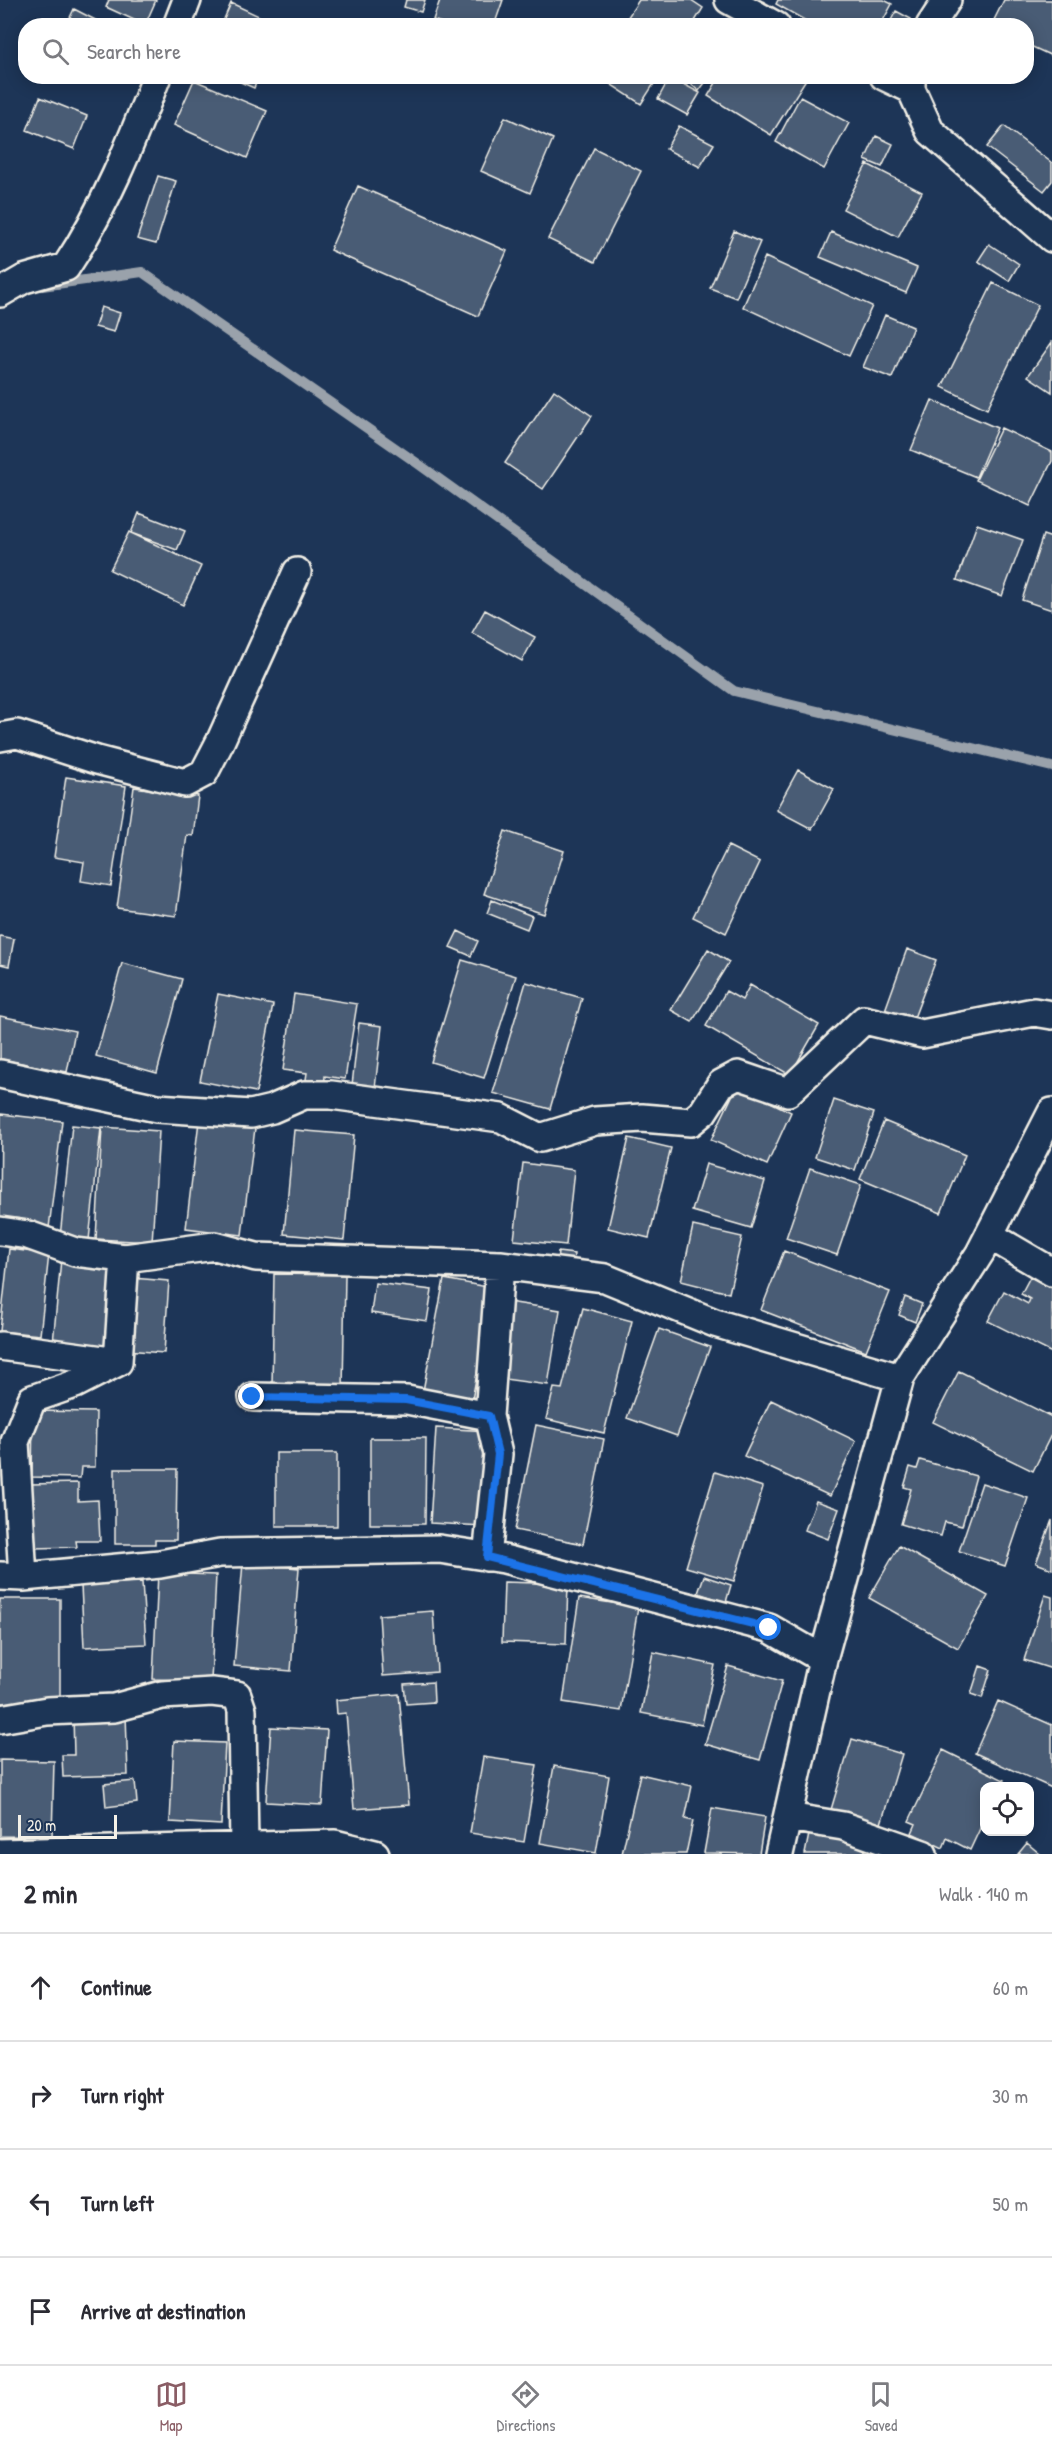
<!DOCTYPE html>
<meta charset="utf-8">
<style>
:root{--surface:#fff;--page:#f2f2f3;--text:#2b2b33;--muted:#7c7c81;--line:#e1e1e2;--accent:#8a5d65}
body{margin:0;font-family:"Patrick Hand",sans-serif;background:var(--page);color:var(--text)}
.controls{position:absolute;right:18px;bottom:18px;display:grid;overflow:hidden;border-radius:12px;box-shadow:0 3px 15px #0003}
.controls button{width:54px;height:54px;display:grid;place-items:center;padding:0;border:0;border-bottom:2px solid var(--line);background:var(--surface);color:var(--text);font:30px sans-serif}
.scale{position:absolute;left:18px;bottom:15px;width:99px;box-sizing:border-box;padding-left:6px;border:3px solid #f4f1e8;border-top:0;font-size:16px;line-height:21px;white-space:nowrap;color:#f4f1e8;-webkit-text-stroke:4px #1d3557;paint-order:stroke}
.stop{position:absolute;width:18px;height:18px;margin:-14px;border:4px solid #1a73e8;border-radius:50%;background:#fff}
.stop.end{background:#1a73e8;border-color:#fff;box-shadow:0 2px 6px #0008}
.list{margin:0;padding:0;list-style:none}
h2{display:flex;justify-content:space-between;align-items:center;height:78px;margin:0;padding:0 24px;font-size:26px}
h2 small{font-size:20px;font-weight:400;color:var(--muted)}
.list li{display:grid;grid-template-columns:39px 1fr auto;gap:18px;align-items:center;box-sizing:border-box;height:108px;padding:0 24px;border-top:2px solid var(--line)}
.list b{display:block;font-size:22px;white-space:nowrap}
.list em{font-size:20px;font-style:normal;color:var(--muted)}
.icon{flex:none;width:33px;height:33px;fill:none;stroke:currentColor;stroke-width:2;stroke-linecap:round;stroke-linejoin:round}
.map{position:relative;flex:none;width:1052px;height:1854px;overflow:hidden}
.search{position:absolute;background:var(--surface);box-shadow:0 3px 15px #0003;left:18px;right:18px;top:18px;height:66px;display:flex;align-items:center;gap:15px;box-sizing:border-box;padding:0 21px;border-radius:24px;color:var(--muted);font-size:22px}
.sheet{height:510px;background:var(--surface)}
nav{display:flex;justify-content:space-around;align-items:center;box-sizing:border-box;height:84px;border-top:2px solid var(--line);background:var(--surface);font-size:16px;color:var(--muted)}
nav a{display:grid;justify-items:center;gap:3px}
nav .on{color:var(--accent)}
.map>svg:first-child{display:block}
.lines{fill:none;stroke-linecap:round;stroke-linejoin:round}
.stream{stroke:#9aa2ab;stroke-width:10}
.building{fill:#485b74;stroke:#f4f1e8;stroke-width:1.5}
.minor-casing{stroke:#f4f1e8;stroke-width:32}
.minor{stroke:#1d3557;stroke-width:27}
.route{stroke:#1a73e8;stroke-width:8}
</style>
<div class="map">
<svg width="1052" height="1854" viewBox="0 0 1052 1854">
<rect width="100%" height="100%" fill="#1d3557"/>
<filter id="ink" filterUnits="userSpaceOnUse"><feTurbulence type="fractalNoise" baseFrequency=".0167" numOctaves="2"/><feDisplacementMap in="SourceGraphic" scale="12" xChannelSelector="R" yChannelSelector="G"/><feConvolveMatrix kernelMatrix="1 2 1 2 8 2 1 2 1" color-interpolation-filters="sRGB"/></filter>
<g filter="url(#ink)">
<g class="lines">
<path class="stream" d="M42 286 142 272 417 463 734 691 1052 767"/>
</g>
<path class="building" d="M109 0H156L145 25 106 7Z
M406 0H425L421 12 404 7Z
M440 0H503L494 26H451L433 20Z
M639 0H691L703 8 692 26H622Z
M778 0H884L892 4 880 26H815L776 4Z
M1004 0H1052V56L1026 44V26H991Z
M231 3 280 26H221Z
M74 9 107 26H66Z
M896 11 911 19 907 26H888Z
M227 76H259L254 88Z
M598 76H659L641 104Z
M681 76H710L699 91Z
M720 76H808L771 135 708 96Z
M670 77 700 93 687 115 658 99Z
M194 80 267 111 247 158 174 125Z
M40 97 87 116 74 149 27 130Z
M800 97 849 123 824 169 776 142Z
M505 117 553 139 530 193 481 171Z
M679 126 714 144 700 167 666 149Z
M1004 126 1052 163V181L1044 191 987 147Z
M876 136 893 144 882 167 865 160Z
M594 148 641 171 595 262 548 239Z
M867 164 922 192 898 237 843 209Z
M158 176 176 181 156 244 137 239Z
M358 186 507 251 478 316 330 250Z
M734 231 760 242 736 298 710 288Z
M831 232 917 268 906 293 820 257Z
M989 244 1019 264 1009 281 978 261Z
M765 257 872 306 849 356 743 307Z
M993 283 1038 305 987 409 942 387Z
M101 307 120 313 114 332 95 327Z
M885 315 913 327 892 378 863 367Z
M1052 342V392L1028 376Z
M554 390 592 416 543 489 505 463Z
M932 400 997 428 976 477 911 450Z
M1001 428 1052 452V461L1030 506 976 480Z
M139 513 185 531 177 550 131 533Z
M977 524 1023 540 1002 596 957 580Z
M129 532 201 566 183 605 110 570Z
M1043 535 1052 538V610L1022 600Z
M485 610 535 637 522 661 472 633Z
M798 770 834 789 812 829 776 810Z
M66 777 126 786 111 886 81 881 84 862 54 857Z
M134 787 198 796 193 836 187 835 176 916 117 908Z
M505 831 564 851 544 914 484 894Z
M728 846 760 862 726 933 693 917Z
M492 900 532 916 527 929 487 913Z
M458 931 478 941 471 956 450 947Z
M0 936 14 939 9 966 0 964Z
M708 949 729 962 692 1022 671 1010Z
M907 949 936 960 912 1023 884 1013Z
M462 960 516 976 484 1078 431 1062Z
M122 963 182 979 157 1073 96 1056Z
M526 982 582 998 550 1109 493 1093Z
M750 985 819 1025 790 1075 706 1026 726 991 742 1000Z
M218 994 273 1005 256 1092 200 1081Z
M294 994 357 1004 345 1079 325 1076 324 1089 305 1086 307 1073 283 1070Z
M0 1016 75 1031 67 1072 0 1059Z
M359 1023 382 1026 374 1097 351 1094Z
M737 1086 791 1112 767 1165 711 1140Z
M834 1100 874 1113 855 1170 815 1157Z
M1 1114 62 1121 49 1228 0 1223Z
M199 1121 255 1128 242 1235 186 1228Z
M884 1121 965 1155 941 1213 860 1179Z
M72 1125 101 1128 89 1240 60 1237Z
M102 1127 159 1131 152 1242 96 1239Z
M294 1130 354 1135 344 1240 284 1234Z
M629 1138 671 1148 649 1238 608 1228Z
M523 1163 574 1170 566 1245 514 1240Z
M706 1164 765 1181 751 1228 692 1211Z
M810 1168 861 1185 837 1255 786 1238Z
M693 1226 742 1237 729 1293 681 1281Z
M9 1249 49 1254 40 1335 0 1331Z
M784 1251 890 1292 866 1351 761 1310Z
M558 1252 574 1254 573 1263 557 1261Z
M61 1259 118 1265 110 1347 53 1343Z
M274 1274 345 1275 343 1388 272 1386Z
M1030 1277 1052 1288V1353L988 1321 1004 1291 1028 1304 1030 1299 1021 1294Z
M132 1278 169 1281 164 1353 126 1350Z
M444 1279 493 1288 472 1400 423 1391Z
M375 1283 432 1290 427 1321 371 1313Z
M905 1297 922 1304 915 1322 899 1315Z
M508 1302 560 1310 548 1385 497 1378Z
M583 1308 632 1321 604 1433 546 1419 554 1388 562 1389Z
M659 1329 710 1347 677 1436 627 1418Z
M959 1371 1052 1417V1433L1033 1471 933 1422Z
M771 1400 856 1441 830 1496 744 1456Z
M33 1411 96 1412 95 1467H81L80 1478 32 1477Z
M536 1425 604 1439 583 1544 515 1530Z
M436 1428 489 1431 483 1526 430 1523Z
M370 1438H426L425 1524H370Z
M276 1453H337V1526H276Z
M920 1460 976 1476 962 1526 945 1522 941 1536 901 1524 911 1489 904 1487 910 1467 917 1469Z
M115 1469H177L176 1540H155V1544H115Z
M715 1472 763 1487 734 1581 686 1567Z
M78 1483V1501L98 1500 100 1541H76L77 1547 33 1548 30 1484Z
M982 1483 1028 1498 1005 1566 959 1551Z
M816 1501 839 1509 828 1539 805 1530Z
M1052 1520V1569L1036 1563Z
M899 1546 988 1596 958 1648 869 1598Z
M243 1563 299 1568 291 1671 234 1666Z
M158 1573 216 1575 211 1681 153 1679Z
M704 1576 731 1585 726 1602 698 1593Z
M142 1582 146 1644 84 1647 81 1585Z
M504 1582 568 1584 566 1644 502 1642Z
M1045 1595 1052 1597V1669L1024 1660Z
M579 1598 638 1607 621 1711 563 1702Z
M0 1599H60V1703H0Z
M433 1611 437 1672 383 1676 379 1615Z
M653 1652 715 1665 702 1725 641 1713Z
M728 1666 782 1681 760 1760 705 1744Z
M980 1666 991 1670 982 1698 971 1694Z
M433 1682 434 1702 406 1704 404 1684Z
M399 1694 409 1805 354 1809 346 1713 337 1714 336 1700Z
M998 1701 1052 1725V1788L975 1753Z
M126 1714 128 1775 63 1777 62 1755H74L73 1715Z
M271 1727 327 1730 322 1805 266 1802Z
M852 1739 902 1754 880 1827 830 1813Z
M174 1741 225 1743 221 1825 170 1822Z
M943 1750 1004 1780 1001 1786H984V1820L970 1850 947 1838 943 1848 912 1833 916 1824 909 1821Z
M483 1757 537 1765 524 1842 470 1833Z
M0 1760 54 1761 52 1837 0 1836Z
M554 1766 609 1776 596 1853 540 1843Z
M640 1774 692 1786 685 1819 693 1821 686 1854H622Z
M135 1781 137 1803 106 1807 104 1784Z
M712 1808 765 1817 759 1854 704 1853Z
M810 1829 867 1839 864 1854H805Z
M1027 1843 1040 1854H1018Z"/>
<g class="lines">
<g class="minor-casing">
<path id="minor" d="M729 0 776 26
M177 26 187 0
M930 26 947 0
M884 76 911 89
M911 76V89L930 131 1052 238
M0 293 24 279 66 267C105 208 131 143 157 76
M0 737 17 734 97 760 185 783 204 773 220 742 297 572
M0 1074 157 1108 251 1114 272 1109 304 1095H331L501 1118 540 1138 595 1121 642 1118 691 1122 703 1112 721 1084 738 1075 788 1092 864 1020 922 1034 1034 1012 1052 1015
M0 1231 28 1235 75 1252 125 1258 215 1246 256 1257 500 1265 605 1278 715 1323 900 1378
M989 1235 1052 1272
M0 1346 118 1362
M253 1397 407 1400 489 1416
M487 1557 498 1454 489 1416 500 1265
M0 1576 23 1577 160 1564 220 1553 439 1549 504 1559 769 1628 823 1659
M23 1577 15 1442 32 1399 75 1384 118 1362 125 1258
M0 1719 47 1711 114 1708 162 1695 212 1692 237 1695 242 1710 244 1847
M788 1817 843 1826 923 1854
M0 1853 335 1844 375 1854
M779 1854 823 1659 900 1378 980 1253 1052 1112"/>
</g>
<use href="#minor" class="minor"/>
</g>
</g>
<g class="lines" filter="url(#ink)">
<path class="route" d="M252 1397 406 1400 489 1416 498 1454 487 1557 769 1628"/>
</g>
</svg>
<div class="controls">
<button><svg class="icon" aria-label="locate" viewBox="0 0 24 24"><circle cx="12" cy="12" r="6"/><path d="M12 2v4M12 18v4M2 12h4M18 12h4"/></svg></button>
</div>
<div class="scale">20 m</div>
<div class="stop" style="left:769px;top:1628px"></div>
<div class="stop end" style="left:252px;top:1397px"></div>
<div class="search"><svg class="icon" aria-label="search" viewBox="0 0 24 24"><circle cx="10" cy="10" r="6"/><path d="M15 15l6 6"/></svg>Search here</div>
</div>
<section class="sheet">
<h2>2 min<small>Walk · 140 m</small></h2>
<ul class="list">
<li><svg class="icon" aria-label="ahead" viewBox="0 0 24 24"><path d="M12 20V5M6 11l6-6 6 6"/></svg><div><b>Continue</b></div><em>60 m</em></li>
<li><svg class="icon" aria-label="right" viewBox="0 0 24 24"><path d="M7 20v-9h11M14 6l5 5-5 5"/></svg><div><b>Turn right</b></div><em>30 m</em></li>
<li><svg class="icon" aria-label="left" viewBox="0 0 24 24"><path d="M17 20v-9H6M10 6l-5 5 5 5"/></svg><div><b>Turn left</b></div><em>50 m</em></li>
<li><svg class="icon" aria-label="arrive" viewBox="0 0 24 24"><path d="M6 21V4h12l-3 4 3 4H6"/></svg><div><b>Arrive at destination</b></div></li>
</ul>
</section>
<nav>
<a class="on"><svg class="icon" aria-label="map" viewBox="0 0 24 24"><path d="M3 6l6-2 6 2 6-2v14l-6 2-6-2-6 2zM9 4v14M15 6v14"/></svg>Map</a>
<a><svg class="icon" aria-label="directions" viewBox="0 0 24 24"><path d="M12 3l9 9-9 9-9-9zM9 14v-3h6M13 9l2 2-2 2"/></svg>Directions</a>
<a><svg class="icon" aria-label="saved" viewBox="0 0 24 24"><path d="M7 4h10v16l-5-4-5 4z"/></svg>Saved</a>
</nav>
